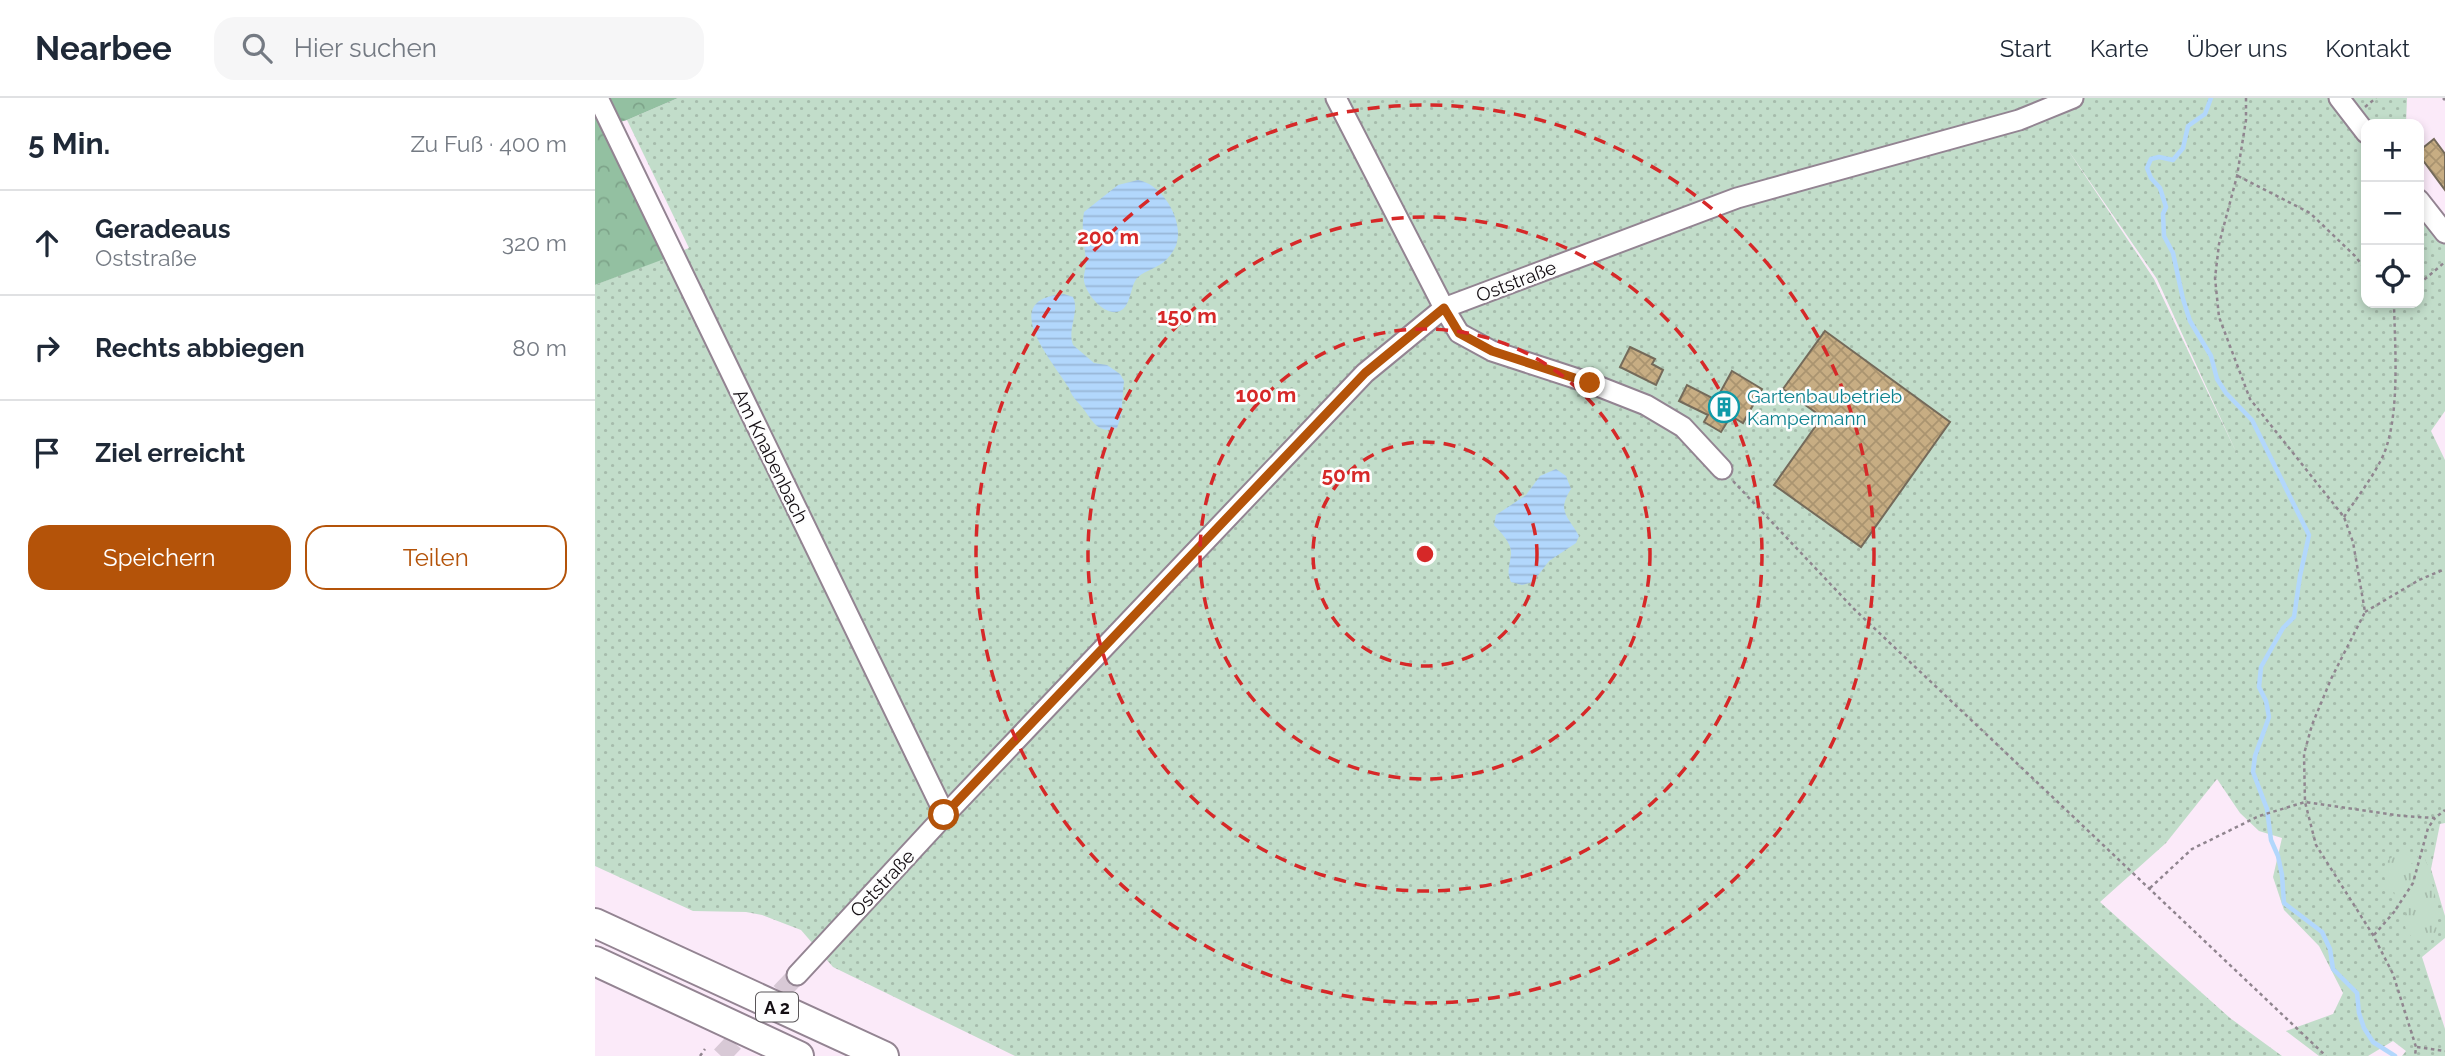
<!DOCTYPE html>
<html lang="de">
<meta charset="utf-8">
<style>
:root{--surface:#fff;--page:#f6f6f7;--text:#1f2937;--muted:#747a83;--line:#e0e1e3;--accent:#b45309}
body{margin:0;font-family:Raleway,sans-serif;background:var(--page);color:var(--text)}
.controls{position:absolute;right:21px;top:21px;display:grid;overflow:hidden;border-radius:14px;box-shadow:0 4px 10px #0003}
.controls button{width:63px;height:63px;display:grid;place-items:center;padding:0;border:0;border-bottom:2px solid var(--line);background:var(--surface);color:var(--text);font:35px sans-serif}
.stop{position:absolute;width:21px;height:21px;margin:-16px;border:5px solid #b45309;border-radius:50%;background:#fff}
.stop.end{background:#b45309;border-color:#fff;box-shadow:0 2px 7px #0008}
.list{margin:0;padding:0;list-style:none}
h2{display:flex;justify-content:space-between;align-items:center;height:91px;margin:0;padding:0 28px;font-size:30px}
h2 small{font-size:23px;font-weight:400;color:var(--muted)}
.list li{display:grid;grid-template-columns:46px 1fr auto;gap:21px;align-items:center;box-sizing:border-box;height:105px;padding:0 28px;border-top:2px solid var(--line)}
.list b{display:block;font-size:26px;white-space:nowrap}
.list p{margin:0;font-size:23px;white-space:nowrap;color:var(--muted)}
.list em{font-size:23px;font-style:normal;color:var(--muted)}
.actions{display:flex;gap:14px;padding:21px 28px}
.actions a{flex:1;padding:16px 0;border:2px solid var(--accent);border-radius:21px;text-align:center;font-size:24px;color:var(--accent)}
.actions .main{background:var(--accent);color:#fff}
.icon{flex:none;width:38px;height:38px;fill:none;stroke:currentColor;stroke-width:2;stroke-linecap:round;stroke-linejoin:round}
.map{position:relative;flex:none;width:1850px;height:958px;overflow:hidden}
header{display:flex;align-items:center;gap:42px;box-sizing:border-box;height:98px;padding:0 35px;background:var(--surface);border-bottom:2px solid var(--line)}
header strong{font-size:33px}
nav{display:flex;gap:38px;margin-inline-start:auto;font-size:24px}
.search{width:490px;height:63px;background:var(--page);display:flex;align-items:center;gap:18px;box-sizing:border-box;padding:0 24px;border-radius:21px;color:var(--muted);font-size:26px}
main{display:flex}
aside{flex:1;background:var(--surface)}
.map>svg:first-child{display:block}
.grass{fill:url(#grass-dots);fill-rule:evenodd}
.forest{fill:url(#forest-crowns)}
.park{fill:url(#park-tufts)}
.water{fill:url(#water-rules)}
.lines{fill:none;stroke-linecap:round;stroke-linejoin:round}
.stream{stroke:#b2d7fc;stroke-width:4.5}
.building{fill:url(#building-cross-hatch);stroke:#746a5a;stroke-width:2}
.minor-tunnel{stroke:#d8c9d6;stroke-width:19;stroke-dasharray:19 10;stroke-linecap:butt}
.minor-casing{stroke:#938492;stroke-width:23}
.highway-casing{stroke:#938492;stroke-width:32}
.path{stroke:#90858f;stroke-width:2.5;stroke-dasharray:3.5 3.5;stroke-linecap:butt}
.minor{stroke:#fff;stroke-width:19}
.highway{stroke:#fff;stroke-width:28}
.route{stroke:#b45309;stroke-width:9}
.ring{fill:none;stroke:#d62828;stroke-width:3.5;stroke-dasharray:12 9}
.labels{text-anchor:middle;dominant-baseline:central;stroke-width:5;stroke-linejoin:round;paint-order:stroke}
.shield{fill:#fdfdfd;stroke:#595558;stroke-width:2}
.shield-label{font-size:18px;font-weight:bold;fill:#130d12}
.street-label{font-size:19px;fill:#130d12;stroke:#fdfdfd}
.culture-label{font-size:19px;fill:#0d838f;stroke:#fdfdfd;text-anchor:start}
.centre{fill:#d62828;stroke:#fdfdfd;stroke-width:3.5}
.ring-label{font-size:21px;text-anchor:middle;font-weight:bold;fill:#d62828;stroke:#fdfdfd;stroke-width:5;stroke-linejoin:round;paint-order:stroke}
</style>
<header>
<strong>Nearbee</strong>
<div class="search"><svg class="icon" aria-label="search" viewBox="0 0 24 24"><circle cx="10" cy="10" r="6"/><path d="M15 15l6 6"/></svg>Hier suchen</div>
<nav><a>Start</a><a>Karte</a><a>Über uns</a><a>Kontakt</a></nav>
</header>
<main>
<aside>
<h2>5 Min.<small>Zu Fuß · 400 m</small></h2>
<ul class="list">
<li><svg class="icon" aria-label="ahead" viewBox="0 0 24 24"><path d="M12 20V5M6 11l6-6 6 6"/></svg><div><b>Geradeaus</b><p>Oststraße</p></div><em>320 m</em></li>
<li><svg class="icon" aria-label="right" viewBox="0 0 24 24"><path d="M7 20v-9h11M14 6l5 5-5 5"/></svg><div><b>Rechts abbiegen</b></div><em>80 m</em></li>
<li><svg class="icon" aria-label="arrive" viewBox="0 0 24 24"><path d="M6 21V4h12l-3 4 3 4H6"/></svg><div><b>Ziel erreicht</b></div></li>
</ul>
<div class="actions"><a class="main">Speichern</a><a>Teilen</a></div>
</aside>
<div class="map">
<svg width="1850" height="958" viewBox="0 0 1850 958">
<defs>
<pattern id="grass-dots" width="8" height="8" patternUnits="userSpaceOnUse" patternTransform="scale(1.75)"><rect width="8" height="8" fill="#c2ddca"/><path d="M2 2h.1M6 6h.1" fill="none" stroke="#a6bcac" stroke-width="1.8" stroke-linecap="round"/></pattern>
<pattern id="forest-crowns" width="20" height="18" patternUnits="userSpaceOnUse" patternTransform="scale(1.75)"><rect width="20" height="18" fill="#93c0a1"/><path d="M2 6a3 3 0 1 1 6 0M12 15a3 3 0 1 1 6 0" fill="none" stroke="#7ea48a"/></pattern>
<pattern id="park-tufts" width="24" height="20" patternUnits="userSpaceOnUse" patternTransform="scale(1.75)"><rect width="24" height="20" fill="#c2ddca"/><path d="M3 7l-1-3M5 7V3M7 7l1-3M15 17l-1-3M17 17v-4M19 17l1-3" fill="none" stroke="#a6bcac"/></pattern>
<pattern id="water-rules" width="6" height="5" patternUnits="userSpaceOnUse" patternTransform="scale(1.75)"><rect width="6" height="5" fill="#b2d7fc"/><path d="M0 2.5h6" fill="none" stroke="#98b7d7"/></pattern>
<pattern id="building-cross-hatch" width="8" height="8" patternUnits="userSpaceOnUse" patternTransform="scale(1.75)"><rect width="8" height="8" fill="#c7ad83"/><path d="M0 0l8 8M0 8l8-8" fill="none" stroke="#aa9470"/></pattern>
</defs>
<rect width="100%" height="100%" fill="#fbeaf9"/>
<path class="grass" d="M83 0H1812L1811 26H1771V205H1824V83L1850 127V313L1836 333 1850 362V725L1845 726 1836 771 1850 818V840L1827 859 1850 931V958H1807L1811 953 1798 943 1773 958H1724L1691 933 1738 916 1748 895 1724 848 1689 812 1678 779 1687 740 1664 733 1645 715 1622 681 1571 745 1505 804 1635 920 1687 958H420L238 869 206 832 167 817 151 814 98 813 0 768V187L94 150 32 22ZM1471 49 1562 181 1642 356 1559 181Z"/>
<path class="forest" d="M0 0H83L32 22 7 29 69 161 0 187Z"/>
<path class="park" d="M1826 755C1833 763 1833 772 1836 782 1843 805 1850 837 1830 845 1811 839 1806 829 1812 810 1797 795 1773 769 1803 756L1811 758 1817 766Z"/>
<path class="water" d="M543 82C567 86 588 121 582 144 581 150 575 158 571 162 563 170 551 172 543 179 534 188 537 211 522 214 507 216 491 195 489 183 488 175 492 169 491 162 489 144 486 132 489 114L523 87Z
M469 196 478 199C485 214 472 230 478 247L499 265 512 267 525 276 529 283 526 318 522 330C503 337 497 322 487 309 481 302 477 299 474 290 456 261 402 201 469 196Z
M961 371 971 378 976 391C961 414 974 419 984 438L981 445 954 463 938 484 927 487 916 484C911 473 915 467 916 456 917 445 906 435 899 427L901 417 931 397 945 378Z"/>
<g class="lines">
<path class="stream" d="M1616 0 1610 16 1593 28 1588 50 1578 62 1564 59 1556 61 1552 70 1556 80 1565 90 1571 109 1568 116 1569 138 1578 155 1588 201 1595 223 1616 258 1622 281 1631 295 1657 322 1714 437 1705 478 1699 519 1688 530 1666 569 1664 589 1671 603 1674 619 1660 658 1658 674 1672 711 1676 742 1683 758 1687 777 1689 805 1727 834 1735 851 1738 871 1762 895 1764 915 1769 930 1778 944 1800 958"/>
</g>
<path class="building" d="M1839 41 1850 56V92L1824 57V53Z
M1230 233 1355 324 1266 449 1179 387 1227 319 1188 291Z
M1035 249 1060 261 1057 266 1068 272 1061 287 1025 269Z
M1137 273 1167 291 1148 325 1136 318 1126 334 1109 324 1113 317 1084 303 1092 287 1121 302Z"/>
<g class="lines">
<path class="minor-tunnel" d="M126 958 202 877"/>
<g class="minor-casing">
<path id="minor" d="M3 0 350 717
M741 0 849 210 864 235 897 253 995 285 1051 307 1088 329 1127 371
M1744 0 1771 35
M1824 102 1850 135
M202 877 350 717 770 275 849 210 1142 100 1424 22 1478 0"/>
</g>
<g class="highway-casing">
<path id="highway" d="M0 825 289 958
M0 863 204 958"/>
</g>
<path class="path" d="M1651 0V22L1642 78 1624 146 1620 180 1624 219 1655 301 1749 419 1758 444 1770 514 1736 581 1717 627 1709 656 1710 704 1721 747 1778 837 1798 876 1821 949 1820 958
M1848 0 1850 2
M1770 9 1781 0
M1643 78 1715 115 1760 158 1771 172
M1824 186 1850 164
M1138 383 1259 511 1731 958
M1749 419C1761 401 1775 383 1785 364 1806 326 1800 251 1799 207L1798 205
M1770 514 1824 482 1850 471
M1555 790 1597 751 1664 718 1710 704 1807 718 1840 720 1850 712
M1801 811 1818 785 1833 730 1840 720
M1779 837 1800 813
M1822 949 1850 953
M105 958 110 951"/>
<use href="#minor" class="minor"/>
<use href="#highway" class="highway"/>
</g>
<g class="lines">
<path class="route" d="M349 717 770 275 849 210 864 235 897 253 995 285"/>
</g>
<g class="ring">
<circle cx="830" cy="456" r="112"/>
<circle cx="830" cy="456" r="225"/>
<circle cx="830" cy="456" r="337"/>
<circle cx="830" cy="456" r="449"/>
</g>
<defs>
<g id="building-ring" transform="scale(1.575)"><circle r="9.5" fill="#fdfdfd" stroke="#0f9aa8" stroke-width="1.5"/><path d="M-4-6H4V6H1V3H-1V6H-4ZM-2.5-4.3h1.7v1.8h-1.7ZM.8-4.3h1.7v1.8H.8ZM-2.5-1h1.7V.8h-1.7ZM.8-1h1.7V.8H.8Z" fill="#0f9aa8"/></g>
</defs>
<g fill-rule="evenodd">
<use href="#building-ring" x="1129" y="309"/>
</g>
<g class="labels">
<rect class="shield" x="161" y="894.5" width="42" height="29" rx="5"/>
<g class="shield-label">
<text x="182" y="909">A 2</text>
</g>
<g class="street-label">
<text transform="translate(921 183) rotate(-21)">Oststraße</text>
<text transform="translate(176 358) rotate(64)">Am Knabenbach</text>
<text transform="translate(287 785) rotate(-47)">Oststraße</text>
</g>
<g class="culture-label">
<text x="1152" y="298">Gartenbaubetrieb<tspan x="1152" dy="22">Kampermann</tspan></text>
</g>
</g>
<circle cx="830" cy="456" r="10" class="centre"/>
<g class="ring-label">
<text x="513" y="146">200 m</text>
<text x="592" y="225">150 m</text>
<text x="671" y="304">100 m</text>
<text x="751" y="384">50 m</text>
</g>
</svg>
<div class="controls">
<button>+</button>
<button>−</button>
<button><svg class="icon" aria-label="locate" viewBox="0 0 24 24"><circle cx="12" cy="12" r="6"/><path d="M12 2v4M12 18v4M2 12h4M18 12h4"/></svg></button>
</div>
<div class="stop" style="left:349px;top:717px"></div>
<div class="stop end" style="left:995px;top:285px"></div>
</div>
</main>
